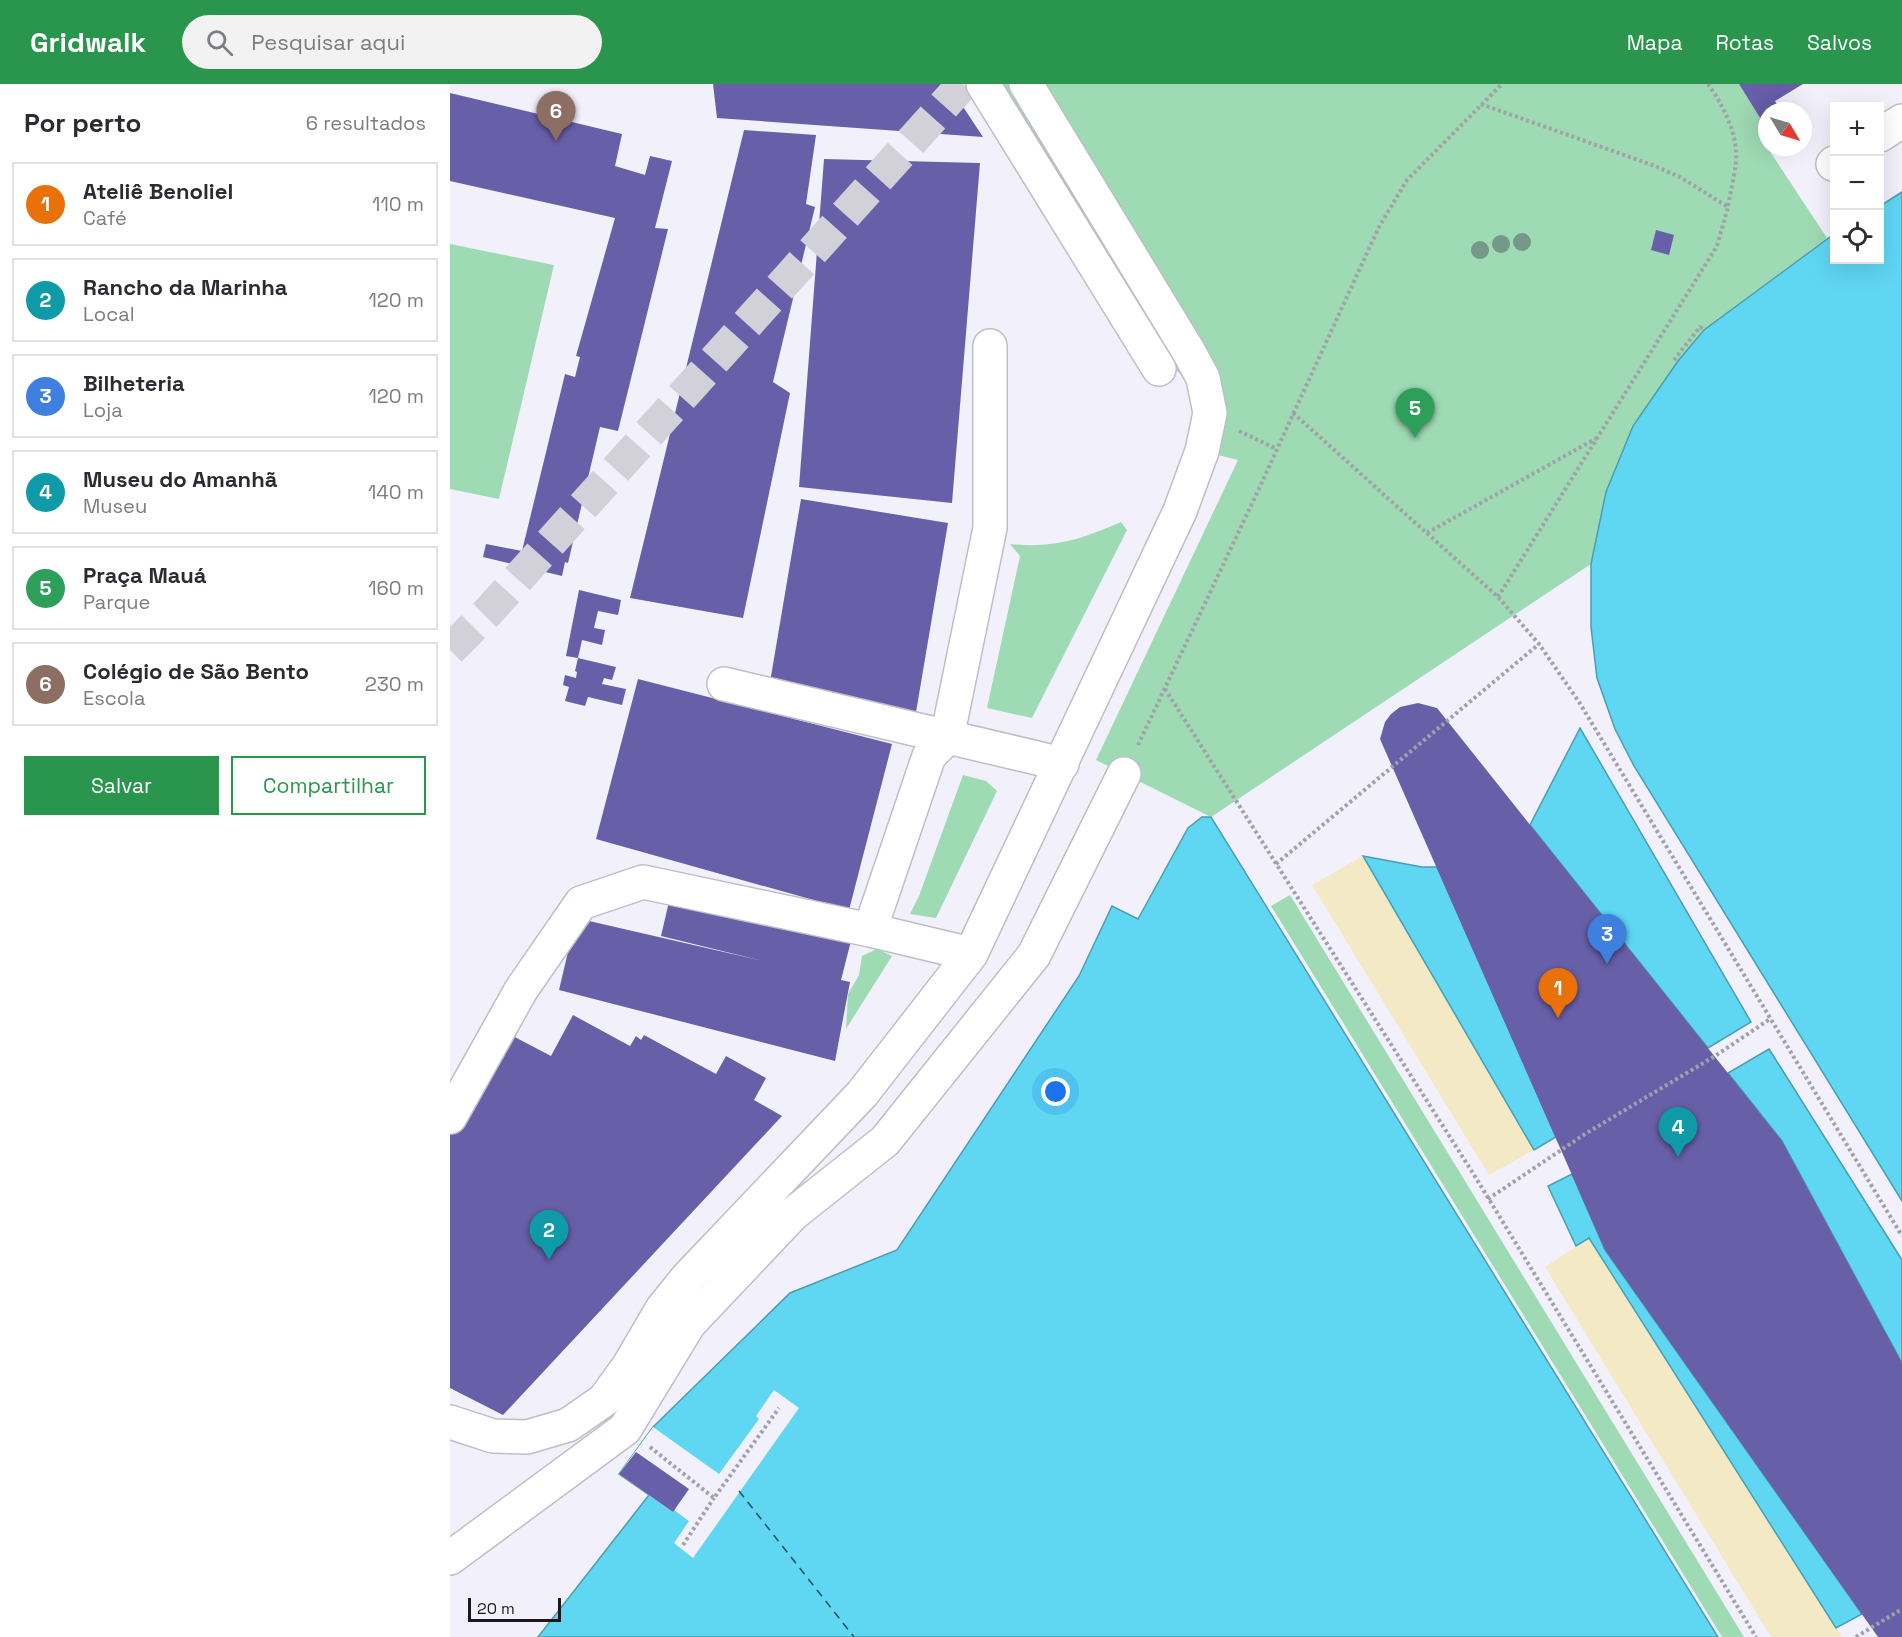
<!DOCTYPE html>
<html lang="pt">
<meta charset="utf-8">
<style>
:root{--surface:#fff;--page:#f2f2f3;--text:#2b2b33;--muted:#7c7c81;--line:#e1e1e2;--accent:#2a954d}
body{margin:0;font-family:"Space Grotesk",sans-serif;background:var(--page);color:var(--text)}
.controls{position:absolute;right:18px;top:18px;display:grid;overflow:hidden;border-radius:0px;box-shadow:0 6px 24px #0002}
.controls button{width:54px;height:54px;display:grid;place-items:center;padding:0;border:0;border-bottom:2px solid var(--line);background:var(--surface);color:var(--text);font:30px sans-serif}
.compass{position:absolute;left:1308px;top:18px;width:54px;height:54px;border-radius:50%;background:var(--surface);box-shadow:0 6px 24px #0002;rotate:128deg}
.scale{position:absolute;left:18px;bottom:15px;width:93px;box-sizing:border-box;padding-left:6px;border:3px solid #1a1a1e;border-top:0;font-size:16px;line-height:21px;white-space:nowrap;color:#1a1a1e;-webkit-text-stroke:4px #f2f1fb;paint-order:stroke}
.you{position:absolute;left:606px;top:1008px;width:21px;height:21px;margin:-15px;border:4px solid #fff;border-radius:50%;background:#1a73e8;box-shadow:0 0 0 9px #1a73e833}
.badge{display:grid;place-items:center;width:39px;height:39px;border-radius:50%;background:var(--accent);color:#fff;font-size:20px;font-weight:700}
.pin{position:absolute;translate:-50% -50px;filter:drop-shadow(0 2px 3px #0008)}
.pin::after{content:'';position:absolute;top:32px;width:21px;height:18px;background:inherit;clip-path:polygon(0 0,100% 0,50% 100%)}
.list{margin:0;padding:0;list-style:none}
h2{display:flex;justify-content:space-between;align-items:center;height:78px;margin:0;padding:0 24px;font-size:26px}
h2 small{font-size:20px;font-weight:400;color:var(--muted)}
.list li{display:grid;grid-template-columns:39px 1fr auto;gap:18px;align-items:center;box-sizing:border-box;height:84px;margin:0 12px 12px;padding:0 12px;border:2px solid var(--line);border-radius:0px}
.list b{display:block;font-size:22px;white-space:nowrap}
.list p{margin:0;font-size:20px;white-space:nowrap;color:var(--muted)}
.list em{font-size:20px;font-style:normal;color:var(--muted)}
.actions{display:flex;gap:12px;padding:18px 24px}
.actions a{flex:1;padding:14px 0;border:2px solid var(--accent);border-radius:0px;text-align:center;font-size:21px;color:var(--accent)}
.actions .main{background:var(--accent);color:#fff}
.icon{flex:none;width:33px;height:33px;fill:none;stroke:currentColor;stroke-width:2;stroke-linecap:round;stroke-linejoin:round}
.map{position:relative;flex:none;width:1452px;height:1553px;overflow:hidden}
header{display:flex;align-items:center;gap:36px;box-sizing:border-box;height:84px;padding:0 30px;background:var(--accent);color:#fff}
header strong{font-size:28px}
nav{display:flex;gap:33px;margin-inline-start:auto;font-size:21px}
.search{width:420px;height:54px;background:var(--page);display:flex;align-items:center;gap:15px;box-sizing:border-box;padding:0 21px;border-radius:33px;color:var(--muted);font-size:22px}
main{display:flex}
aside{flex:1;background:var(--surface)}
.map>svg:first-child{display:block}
.green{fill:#9edab3}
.sand{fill:#f3e9c4}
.water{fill:#5fd6f2;stroke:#4a9eb2;stroke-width:1.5}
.pier{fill:#f2f1fb}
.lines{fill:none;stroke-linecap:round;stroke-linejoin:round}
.ferry{stroke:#20535f;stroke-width:1.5;stroke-dasharray:8 6;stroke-linecap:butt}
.building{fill:#685fa9}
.major-tunnel{stroke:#d2d1da;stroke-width:33;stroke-dasharray:33 16;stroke-linecap:butt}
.minor-casing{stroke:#bfbec8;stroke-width:36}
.path{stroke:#a1a1a9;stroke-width:4;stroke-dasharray:3 3;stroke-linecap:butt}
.minor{stroke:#fff;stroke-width:33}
.tree{fill:#74988a}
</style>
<header>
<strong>Gridwalk</strong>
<div class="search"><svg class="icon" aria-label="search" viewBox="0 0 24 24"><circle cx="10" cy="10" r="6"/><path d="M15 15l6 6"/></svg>Pesquisar aqui</div>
<nav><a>Mapa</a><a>Rotas</a><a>Salvos</a></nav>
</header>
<main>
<aside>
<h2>Por perto<small>6 resultados</small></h2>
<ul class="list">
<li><span class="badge" style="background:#e8710a">1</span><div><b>Ateliê Benoliel</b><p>Café</p></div><em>110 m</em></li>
<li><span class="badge" style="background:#0f9aa8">2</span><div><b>Rancho da Marinha</b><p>Local</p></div><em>120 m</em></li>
<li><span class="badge" style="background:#3f7fe0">3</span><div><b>Bilheteria</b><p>Loja</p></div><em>120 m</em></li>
<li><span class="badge" style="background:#0f9aa8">4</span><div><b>Museu do Amanhã</b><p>Museu</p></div><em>140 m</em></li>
<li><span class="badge" style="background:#2e9e5b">5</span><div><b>Praça Mauá</b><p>Parque</p></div><em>160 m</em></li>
<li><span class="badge" style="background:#8d6e63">6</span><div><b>Colégio de São Bento</b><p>Escola</p></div><em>230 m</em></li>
</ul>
<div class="actions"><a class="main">Salvar</a><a>Compartilhar</a></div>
</aside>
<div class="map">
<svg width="1452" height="1553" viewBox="0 0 1452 1553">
<rect width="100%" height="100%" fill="#f2f1fb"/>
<path class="green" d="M541 0H1289L1315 42 1311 54 1377 154 1254 246 1156 408 1141 480 761 733 646 676 788 376 752 367 748 312 721 279Z
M0 160 104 181 49 415 0 405Z
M671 438 677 446 582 634 537 624 570 472 560 460C603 465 632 455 671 438Z
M513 691 536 697 547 707 486 834 460 830 469 812Z
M840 811 1294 1553H1272L821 822Z
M427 865 442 872 396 945 398 910 409 891 412 872Z"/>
<path class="sand" d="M913 772 1084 1066 1039 1091 862 801Z
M1139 1154 1392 1553H1321L1095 1183Z"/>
<path class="water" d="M1452 108V1117L1184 682 1165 645 1147 594 1141 543V480L1156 408 1183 342 1228 277 1254 246 1384 150V176H1430V122Z
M1130 644 1301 938 1258 964 1080 741Z
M752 733H761L1268 1553H88L199 1411 169 1390 203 1343 340 1209 447 1166 629 892 662 822 688 835 738 744Z
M913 772 972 783H987L1106 1053 1084 1066Z
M1319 965 1452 1176V1279L1332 1057 1278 989Z
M1122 1090 1155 1166 1412 1530 1386 1544 1139 1154 1126 1162 1098 1102Z"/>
<path class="pier" d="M324 1306 349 1324 243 1474 224 1459 239 1437 224 1426 223 1428 169 1390 203 1343 269 1390 309 1335 306 1332Z"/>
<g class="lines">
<path class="ferry" d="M289 1407 404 1553"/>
</g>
<path class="building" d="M263 0H498L533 53 267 34Z
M1289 0H1353L1325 17 1331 27H1317V40L1315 42Z
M0 9 172 50 165 82 195 91 200 72 222 77 205 144 218 145 168 347 150 343 118 479 115 478 112 492 33 473 36 460 72 467 115 290 125 293 130 273 126 272 165 134 0 97Z
M294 46 366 51 356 120 365 123 323 298 340 309 293 534 180 514Z
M374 75 530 79 502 419 349 403Z
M1206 146 1224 151 1219 171 1201 166Z
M351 415 498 439 465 634 318 610Z
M129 506 171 516 168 531 148 527 144 544 155 546 152 561 132 556 128 574 116 572Z
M128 574 166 583 162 596 154 594 152 600 176 605 172 621 138 613 135 622 115 617 119 603 113 601 115 591 126 594 127 588 125 587Z
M188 595 442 660 399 826 146 755Z
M968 619 987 624 1332 1057 1452 1279V1553H1428L1155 1166 930 655 935 638 941 630 950 623Z
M221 809 402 853 391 896 400 898 385 977 109 906 126 834 313 877 211 852Z
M123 931 180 962 186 952 191 956 194 951 266 990 276 972 316 994 304 1016 332 1032 53 1331 0 1304V1048L55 948 101 972Z
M186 1368 239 1405 223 1428 169 1390Z"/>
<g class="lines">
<path class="major-tunnel" d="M0 566 38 528 513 0"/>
<g class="minor-casing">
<path id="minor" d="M533 0 709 285
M1430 51 1452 37
M1383 80 1384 79
M274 600 612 680
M420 846 479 672 497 654 540 444V262
M0 1033 71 906 131 819 193 798 420 846 521 870
M0 1338 43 1352 77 1353 118 1341 154 1316 178 1283 212 1225 237 1194 412 1010 521 870 730 427 752 367 760 329 753 294 739 268 576 0
M0 1474 175 1345 239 1240 343 1130 435 1057 584 871 674 690"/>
</g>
<path class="path" d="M1258 0C1271 18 1284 43 1286 66 1288 80 1280 108 1278 123
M1031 20 1205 82 1230 93 1278 123 1267 162 1048 513
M1224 276 1250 243 1254 246
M843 329 1048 513 1089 560 1129 618 1452 1152
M789 347 827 365
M977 449 1147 354
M715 605 1026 1094 1306 1553
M688 661 807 409 929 143 957 96 1052 0
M826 780 1089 560
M1038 1115 1135 1050 1265 972 1320 935
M200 1363 264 1414 329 1324
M233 1461 264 1414
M1406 1553 1452 1525"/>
<use href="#minor" class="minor"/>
</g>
<g class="tree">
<circle cx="1072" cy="158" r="9"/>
<circle cx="1051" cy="160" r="9"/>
<circle cx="1030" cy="166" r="9"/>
</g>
</svg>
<div class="controls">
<button>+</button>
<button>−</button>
<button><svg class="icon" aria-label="locate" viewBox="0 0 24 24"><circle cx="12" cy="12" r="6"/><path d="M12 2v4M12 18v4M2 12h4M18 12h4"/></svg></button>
</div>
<svg class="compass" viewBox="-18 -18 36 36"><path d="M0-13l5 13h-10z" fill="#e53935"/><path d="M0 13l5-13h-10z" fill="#7c7c81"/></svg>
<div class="scale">20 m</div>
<div class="you"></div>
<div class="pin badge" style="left:1108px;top:934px;background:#e8710a">1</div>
<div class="pin badge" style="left:99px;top:1176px;background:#0f9aa8">2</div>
<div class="pin badge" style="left:1157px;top:880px;background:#3f7fe0">3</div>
<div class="pin badge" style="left:1228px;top:1073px;background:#0f9aa8">4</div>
<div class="pin badge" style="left:965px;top:354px;background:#2e9e5b">5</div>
<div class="pin badge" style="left:106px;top:57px;background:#8d6e63">6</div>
</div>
</main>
